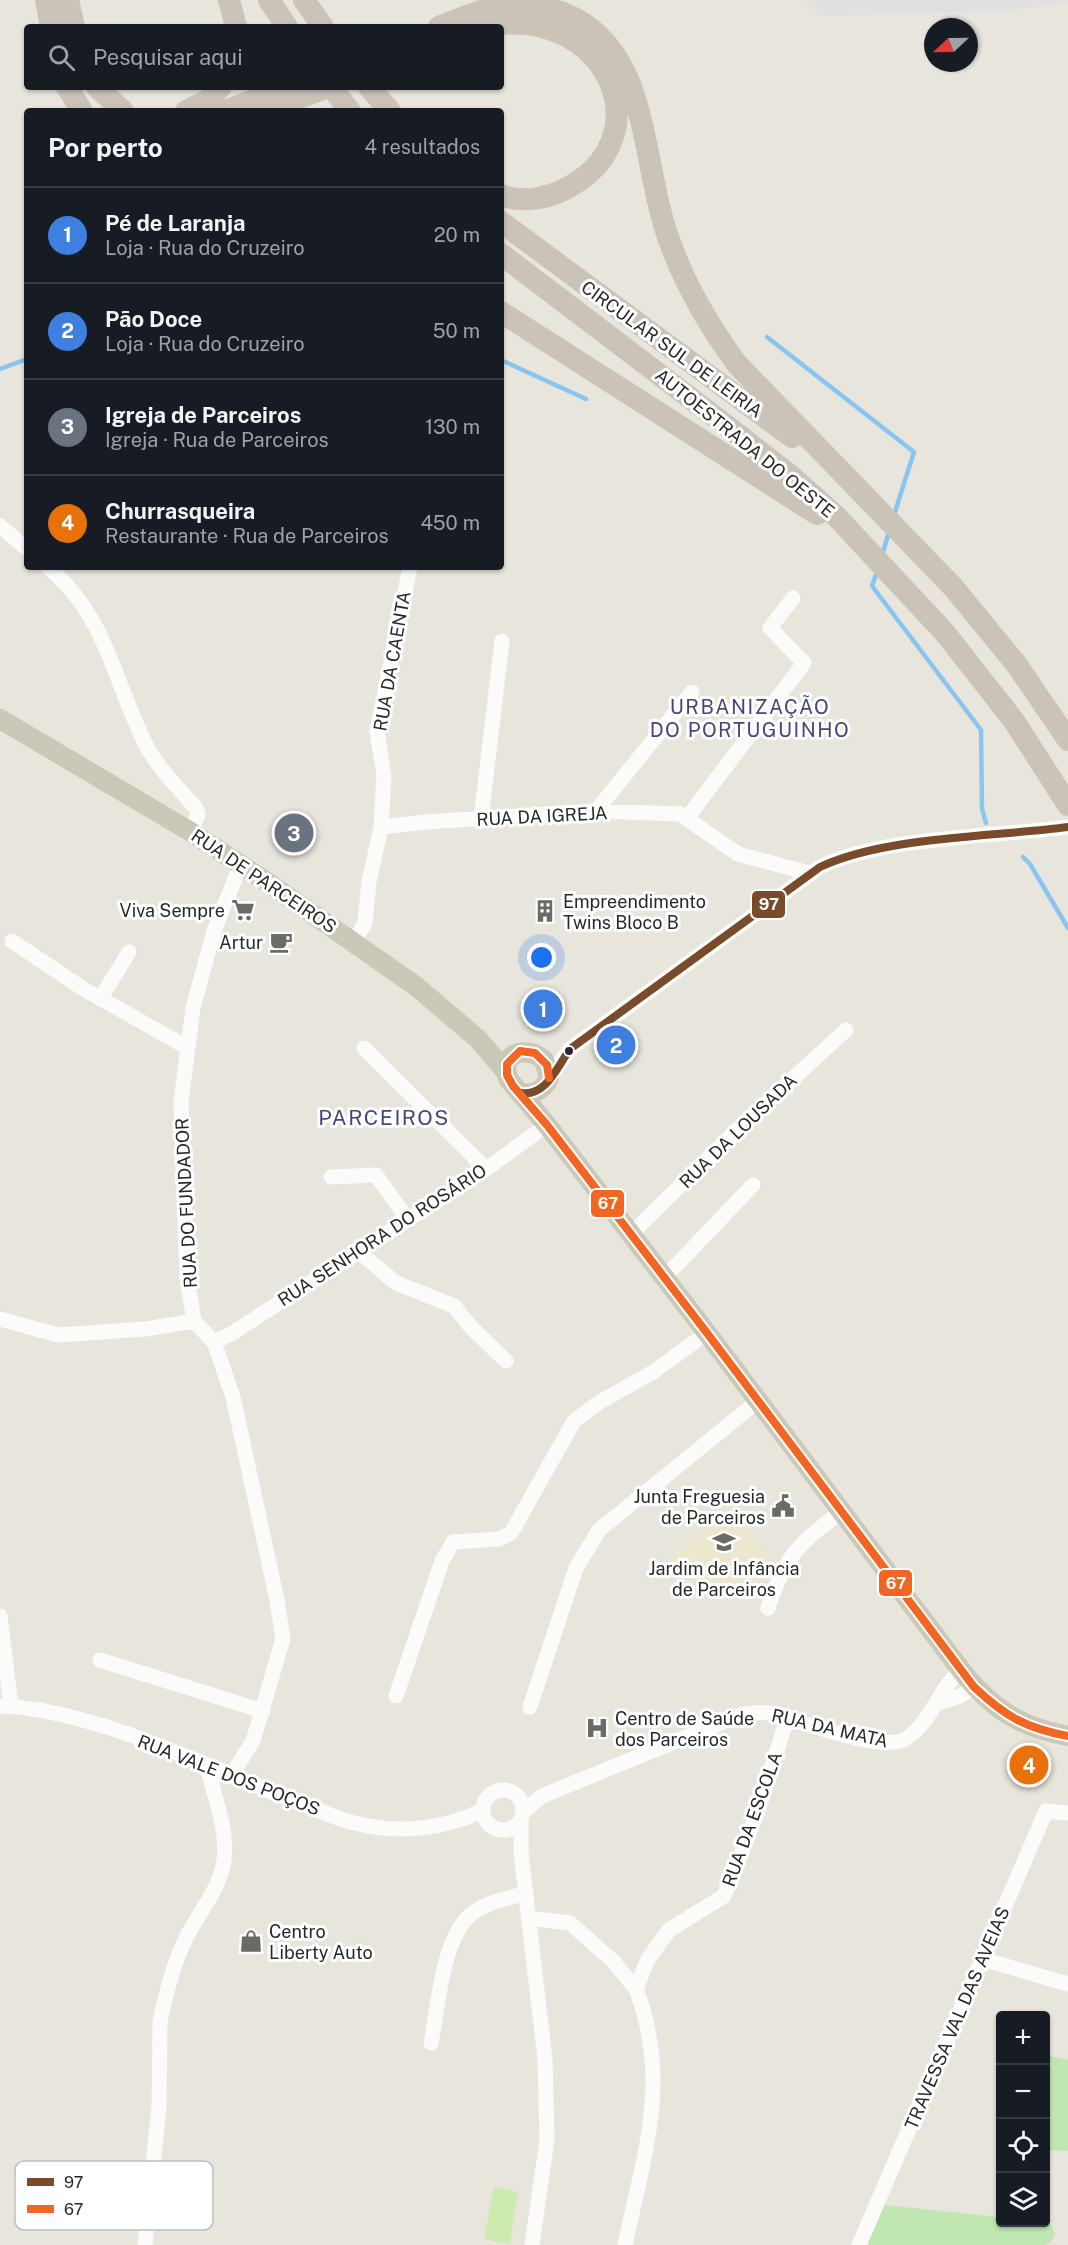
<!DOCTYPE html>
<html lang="pt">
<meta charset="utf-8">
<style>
:root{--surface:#171b24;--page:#242831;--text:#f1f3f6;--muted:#9ea1a6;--line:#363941;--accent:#1a73e8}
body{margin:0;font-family:"Public Sans",sans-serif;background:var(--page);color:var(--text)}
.controls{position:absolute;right:18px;bottom:18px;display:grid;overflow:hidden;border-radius:6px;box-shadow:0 2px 4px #0004}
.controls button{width:54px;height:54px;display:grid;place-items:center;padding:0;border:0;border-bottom:2px solid var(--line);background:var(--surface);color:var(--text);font:30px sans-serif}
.compass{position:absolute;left:924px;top:18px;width:54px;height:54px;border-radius:50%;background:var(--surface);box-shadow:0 2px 4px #0004;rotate:248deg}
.you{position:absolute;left:542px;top:958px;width:21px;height:21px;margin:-15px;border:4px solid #fff;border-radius:50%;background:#1a73e8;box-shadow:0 0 0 9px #1a73e833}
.badge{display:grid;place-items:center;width:39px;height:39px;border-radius:50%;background:var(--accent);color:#fff;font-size:20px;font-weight:700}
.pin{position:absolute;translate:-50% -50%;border:3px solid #fff;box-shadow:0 2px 6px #0006}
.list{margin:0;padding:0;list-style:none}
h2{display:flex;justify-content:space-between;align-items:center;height:78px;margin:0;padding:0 24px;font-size:26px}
h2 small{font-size:20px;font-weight:400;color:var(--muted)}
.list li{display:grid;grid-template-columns:39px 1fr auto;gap:18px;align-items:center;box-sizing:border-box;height:96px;padding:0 24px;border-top:2px solid var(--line)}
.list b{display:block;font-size:22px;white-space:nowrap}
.list p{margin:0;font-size:20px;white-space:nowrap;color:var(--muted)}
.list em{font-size:20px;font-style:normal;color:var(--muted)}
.icon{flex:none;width:33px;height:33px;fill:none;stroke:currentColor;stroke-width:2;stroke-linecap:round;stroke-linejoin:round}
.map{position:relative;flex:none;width:1068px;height:2245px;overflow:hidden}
.search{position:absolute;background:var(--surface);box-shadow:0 2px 4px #0004;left:24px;top:24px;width:480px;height:66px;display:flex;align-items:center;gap:15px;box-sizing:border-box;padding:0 21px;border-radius:6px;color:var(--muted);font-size:22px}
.panel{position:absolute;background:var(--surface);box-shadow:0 2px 4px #0004;left:24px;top:108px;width:480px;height:462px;border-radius:6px}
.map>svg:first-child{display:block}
.industrial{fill:#e2dfe0}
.education{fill:#ece7cf}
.green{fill:#c0e7b2}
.pitch{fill:#cbecae}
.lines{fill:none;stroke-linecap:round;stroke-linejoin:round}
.stream{stroke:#89c5f0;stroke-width:4.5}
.minor{stroke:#fcfbfa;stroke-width:15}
.major{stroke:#cac8b6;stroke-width:20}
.highway{stroke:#cbc3b8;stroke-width:22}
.bus-1-casing{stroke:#fff;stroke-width:12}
.bus-2-casing{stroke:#fff;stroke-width:12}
.bus-1{stroke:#7a4b2a;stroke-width:8}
.bus-2{stroke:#f26522;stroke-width:8}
.bus-dot{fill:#282828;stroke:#fff;stroke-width:2}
.labels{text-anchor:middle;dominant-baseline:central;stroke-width:6;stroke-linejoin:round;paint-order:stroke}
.street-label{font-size:18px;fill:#282828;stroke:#fff}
.poi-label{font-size:18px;fill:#282828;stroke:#fff;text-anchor:start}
.neighbourhood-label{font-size:20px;letter-spacing:1.5px;fill:#45467d;stroke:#fff}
.quarter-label{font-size:21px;letter-spacing:1.5px;fill:#45467d;stroke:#fff}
.key{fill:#fff;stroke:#bebebe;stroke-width:1.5}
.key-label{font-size:16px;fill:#282828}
.line-badge{stroke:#fff;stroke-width:2}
.badge-label{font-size:16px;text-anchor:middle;font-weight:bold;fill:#fff}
</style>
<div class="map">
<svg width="1068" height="2245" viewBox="0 0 1068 2245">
<rect width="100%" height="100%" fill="#e8e5dc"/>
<path class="industrial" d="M805 0H1068V3L1002 11 820 16Z"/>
<path class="education" d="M732 1502 773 1561 728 1597 665 1564Z"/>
<path class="green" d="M1046 2055 1068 2060V2151L1046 2150Z
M884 2205 1000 2217V2222H1050L1055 2234 1051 2242 1045 2245H866Z"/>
<path class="pitch" d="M494 2187 518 2192 510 2244 484 2239Z"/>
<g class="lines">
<path class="stream" d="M767 337 914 452 894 515
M501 360 586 399
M0 369 27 359
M882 555 889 532
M878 569 872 586 981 730 982 809 986 823
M1023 857 1030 864 1068 928"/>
<path class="minor" d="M0 526 27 549
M48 567C106 615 113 679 145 743 157 767 178 788 196 808L198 814 191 832
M596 811 692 692
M687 818 804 663 770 628 793 598
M481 819 502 641
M381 827 384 775 377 732 410 567
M12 941 82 988 188 1048
M354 943 365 922 369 882 381 827 426 822 596 811 680 814 738 854 809 873
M100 999 129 952
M364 1048 486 1169
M549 1078 570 1049 820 867C886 836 994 837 1068 827
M331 1177 376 1175 408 1220
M631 1234 739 1128 846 1030
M358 1251 396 1283 454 1306 470 1326 506 1361
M664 1278 753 1185
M0 1319 58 1335 146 1329 194 1321
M214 1342 231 1334 486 1169 547 1125
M768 1608C785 1556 798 1544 841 1512
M0 1616 11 1706
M100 1660 263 1711
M396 1696 442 1561 453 1542 499 1539 511 1533 574 1421 598 1403 653 1372 707 1333
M938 1703 960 1696 974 1687
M0 1706C93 1709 207 1767 294 1801 314 1808 334 1818 354 1823 398 1834 443 1830 483 1810
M530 1707 576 1568 599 1530 758 1401
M231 1776 253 1741 283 1639 277 1600 233 1397 214 1342 194 1321 187 1278 181 1102 193 1008 214 931 241 864
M483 1810a20 20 0 1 1 40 0a20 20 0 1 1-40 0Z
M523 1812 542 1796 740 1715C748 1714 759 1711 767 1713 797 1718 882 1755 907 1738 933 1720 938 1689 961 1670
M521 1820V1853L545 2059 547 2140 532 2245
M529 1918 570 1923 613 1961 636 1989
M982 1959 1068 1984
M431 2043C438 2007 442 1946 466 1919 481 1903 506 1899 526 1893
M145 2245 159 2106 160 2022C166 1992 174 1961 188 1934 201 1910 220 1888 224 1860 228 1830 214 1795 207 1766
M625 2245C644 2154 671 2081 636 1989L648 1959 669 1930 724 1896 758 1811 787 1719
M859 2245 1046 1811 1068 1813"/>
<path class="major" d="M0 719 191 832 267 882 417 987 478 1039 506 1072
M521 1093C534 1095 544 1090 549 1078L544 1060C525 1044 497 1054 509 1080L547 1125 707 1333 961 1670C992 1709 1019 1727 1068 1736"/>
<path class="highway" d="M46 0 51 27
M68 0 74 27
M229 0 236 27
M269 0 287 27
M304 0 323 27
M439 27C460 19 481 9 503 5 578 0 621 42 638 109 649 148 653 189 665 228 681 278 706 322 737 364L953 587 1017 665 1068 740
M482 27C605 0 669 138 563 190 545 199 520 203 501 195
M67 87 82 111
M97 87 123 111
M331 87 350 111
M369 87 390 111
M268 110 328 87
M186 111 208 100 221 87
M225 111 287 87
M501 222 792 437
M501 254 727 426 791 476 836 516 945 633 1014 721 1068 805
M501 312 817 514"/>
<g class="bus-1-casing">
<path id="bus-1" d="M521 1093C546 1097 557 1067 570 1049L820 867C886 836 994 837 1068 827"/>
</g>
<g class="bus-2-casing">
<path id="bus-2" d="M549 1078 547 1065 535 1053 520 1051 507 1064V1075L513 1086 547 1125 707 1333 974 1687C1005 1716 1025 1728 1068 1736"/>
</g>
<use href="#bus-1" class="bus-1"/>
<use href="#bus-2" class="bus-2"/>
</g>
<defs>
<g id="supermarket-bare" transform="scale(1.8)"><path d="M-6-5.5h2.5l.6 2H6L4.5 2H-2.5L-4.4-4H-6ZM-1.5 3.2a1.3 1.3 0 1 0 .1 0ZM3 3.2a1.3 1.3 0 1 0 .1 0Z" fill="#6b6a67" stroke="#fff" stroke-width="2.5" paint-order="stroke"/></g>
<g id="building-bare" transform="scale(1.8)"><path d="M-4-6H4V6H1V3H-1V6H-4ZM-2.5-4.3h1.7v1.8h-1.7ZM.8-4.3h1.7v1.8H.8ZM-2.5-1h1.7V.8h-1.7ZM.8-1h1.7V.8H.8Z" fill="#6b6a67" stroke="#fff" stroke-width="2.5" paint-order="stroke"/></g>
<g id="cafe-bare" transform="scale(1.8)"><path d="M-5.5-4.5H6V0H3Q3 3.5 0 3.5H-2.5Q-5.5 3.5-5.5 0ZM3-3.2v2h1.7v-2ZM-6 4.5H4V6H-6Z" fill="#6b6a67" stroke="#fff" stroke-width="2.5" paint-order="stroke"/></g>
<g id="civic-bare" transform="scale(1.8)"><path d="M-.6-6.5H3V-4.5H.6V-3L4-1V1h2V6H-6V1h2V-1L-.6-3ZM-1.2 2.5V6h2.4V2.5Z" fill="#6b6a67" stroke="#fff" stroke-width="2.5" paint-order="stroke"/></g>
<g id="school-bare" transform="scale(1.8)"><path d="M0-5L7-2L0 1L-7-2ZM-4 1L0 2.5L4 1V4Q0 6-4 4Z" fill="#6b6a67" stroke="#fff" stroke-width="2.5" paint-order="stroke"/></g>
<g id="hospital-bare" transform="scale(1.8)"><path d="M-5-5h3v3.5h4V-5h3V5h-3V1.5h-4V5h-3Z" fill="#6b6a67" stroke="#fff" stroke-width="2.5" paint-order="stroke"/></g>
<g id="shop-bare" transform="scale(1.8)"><path d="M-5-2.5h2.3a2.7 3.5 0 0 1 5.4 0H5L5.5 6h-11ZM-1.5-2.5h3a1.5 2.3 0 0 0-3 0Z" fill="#6b6a67" stroke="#fff" stroke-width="2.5" paint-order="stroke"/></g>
</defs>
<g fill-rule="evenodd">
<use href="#supermarket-bare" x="243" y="910"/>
<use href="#building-bare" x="545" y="911"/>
<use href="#cafe-bare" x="281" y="942"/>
<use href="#civic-bare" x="783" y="1506"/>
<use href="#school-bare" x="724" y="1542"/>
<use href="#hospital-bare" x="597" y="1728"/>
<use href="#shop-bare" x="251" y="1941"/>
</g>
<circle class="bus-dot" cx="569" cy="1051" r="5"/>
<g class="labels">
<g class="street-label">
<text transform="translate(672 349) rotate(36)">CIRCULAR SUL DE LEIRIA</text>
<text transform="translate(745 443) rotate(39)">AUTOESTRADA DO OESTE</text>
<text transform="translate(392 661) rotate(-80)">RUA DA CAENTA</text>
<text transform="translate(542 816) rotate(-3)">RUA DA IGREJA</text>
<text transform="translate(264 881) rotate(34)">RUA DE PARCEIROS</text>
<text transform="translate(738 1131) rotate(-44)">RUA DA LOUSADA</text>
<text transform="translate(186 1203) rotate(-93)">RUA DO FUNDADOR</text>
<text transform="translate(382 1235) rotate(-33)">RUA SENHORA DO ROSÁRIO</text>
<text transform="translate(830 1728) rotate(13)">RUA DA MATA</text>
<text transform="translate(229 1775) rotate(21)">RUA VALE DOS POÇOS</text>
<text transform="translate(752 1819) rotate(-70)">RUA DA ESCOLA</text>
<text transform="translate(957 2018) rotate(-67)">TRAVESSA VAL DAS AVEIAS</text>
</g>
<g class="poi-label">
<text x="563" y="901">Empreendimento<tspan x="563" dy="21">Twins Bloco B</tspan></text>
<text x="225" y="910" text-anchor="end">Viva Sempre</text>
<text x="263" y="942" text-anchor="end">Artur</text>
<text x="765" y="1496" text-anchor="end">Junta Freguesia<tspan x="765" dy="21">de Parceiros</tspan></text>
<text x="724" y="1568" text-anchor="middle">Jardim de Infância<tspan x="724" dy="21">de Parceiros</tspan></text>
<text x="615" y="1718">Centro de Saúde<tspan x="615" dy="21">dos Parceiros</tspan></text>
<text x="269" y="1931">Centro<tspan x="269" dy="21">Liberty Auto</tspan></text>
</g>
<g class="neighbourhood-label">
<text x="750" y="707">URBANIZAÇÃO<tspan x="750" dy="23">DO PORTUGUINHO</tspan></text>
</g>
<g class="quarter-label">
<text x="384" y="1117">PARCEIROS</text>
</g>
</g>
<rect x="15" y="2161" width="198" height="69" rx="9" class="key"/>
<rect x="27" y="2178" width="27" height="8" fill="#7a4b2a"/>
<rect x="27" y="2205" width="27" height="8" fill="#f26522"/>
<g class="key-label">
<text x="64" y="2188">97</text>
<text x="64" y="2215">67</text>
</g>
<g class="line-badge">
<rect x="751" y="890" width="35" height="29" rx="6" fill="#7a4b2a"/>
<rect x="590" y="1189" width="35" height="29" rx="6" fill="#f26522"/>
<rect x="878" y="1569" width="35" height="28" rx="6" fill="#f26522"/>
</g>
<g class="badge-label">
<text x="769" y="910">97</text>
<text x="608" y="1209">67</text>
<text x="896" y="1589">67</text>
</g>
</svg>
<div class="controls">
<button>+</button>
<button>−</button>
<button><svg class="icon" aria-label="locate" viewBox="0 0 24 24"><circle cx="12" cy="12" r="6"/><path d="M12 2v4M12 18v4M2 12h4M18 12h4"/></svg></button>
<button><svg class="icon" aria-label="layers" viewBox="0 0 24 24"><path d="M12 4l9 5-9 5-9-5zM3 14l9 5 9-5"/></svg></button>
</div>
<svg class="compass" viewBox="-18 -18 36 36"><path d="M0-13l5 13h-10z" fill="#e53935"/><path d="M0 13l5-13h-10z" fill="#9ea1a6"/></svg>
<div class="you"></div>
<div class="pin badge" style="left:543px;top:1009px;background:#3f7fe0">1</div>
<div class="pin badge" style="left:616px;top:1045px;background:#3f7fe0">2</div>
<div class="pin badge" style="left:294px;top:833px;background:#6b7280">3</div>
<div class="pin badge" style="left:1029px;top:1765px;background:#e8710a">4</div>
<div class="search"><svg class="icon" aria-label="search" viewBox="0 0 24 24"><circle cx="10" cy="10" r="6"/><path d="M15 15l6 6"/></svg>Pesquisar aqui</div>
<section class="panel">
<h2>Por perto<small>4 resultados</small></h2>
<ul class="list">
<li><span class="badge" style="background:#3f7fe0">1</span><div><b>Pé de Laranja</b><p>Loja · Rua do Cruzeiro</p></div><em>20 m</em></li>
<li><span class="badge" style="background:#3f7fe0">2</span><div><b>Pão Doce</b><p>Loja · Rua do Cruzeiro</p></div><em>50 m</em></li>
<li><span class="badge" style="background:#6b7280">3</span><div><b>Igreja de Parceiros</b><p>Igreja · Rua de Parceiros</p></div><em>130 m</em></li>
<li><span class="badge" style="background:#e8710a">4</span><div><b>Churrasqueira</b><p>Restaurante · Rua de Parceiros</p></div><em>450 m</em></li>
</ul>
</section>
</div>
